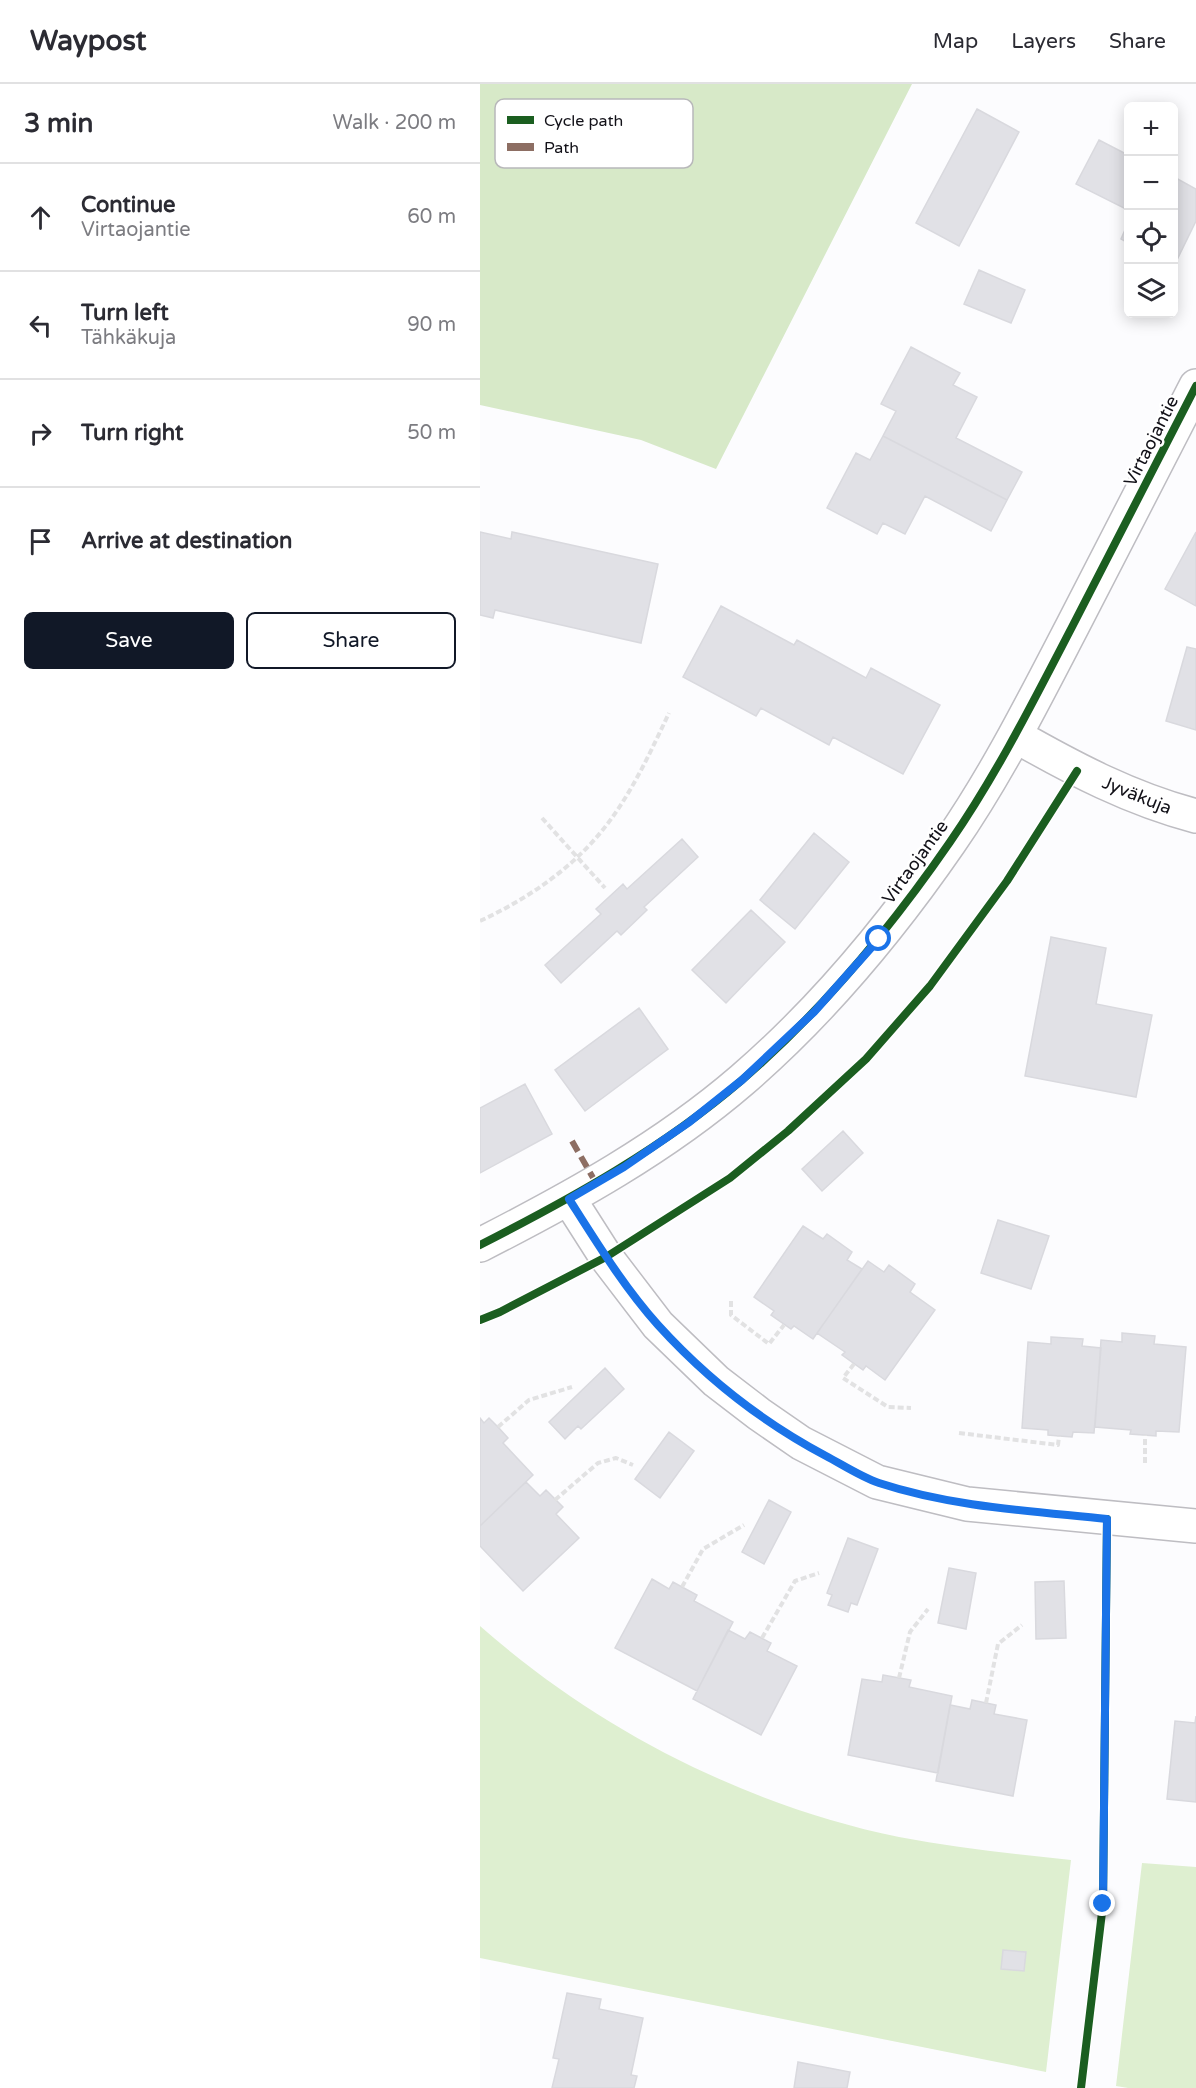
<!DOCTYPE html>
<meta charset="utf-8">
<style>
:root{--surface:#fff;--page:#f2f2f3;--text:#2b2b33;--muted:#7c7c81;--line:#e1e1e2;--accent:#111827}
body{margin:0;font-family:"Varela Round",sans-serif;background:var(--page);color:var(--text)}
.controls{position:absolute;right:18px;top:18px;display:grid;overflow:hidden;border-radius:9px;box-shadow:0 3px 15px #0003}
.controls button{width:54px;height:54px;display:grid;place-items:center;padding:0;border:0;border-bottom:2px solid var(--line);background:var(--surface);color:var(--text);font:30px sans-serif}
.stop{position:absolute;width:18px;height:18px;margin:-14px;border:4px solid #1a73e8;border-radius:50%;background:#fff}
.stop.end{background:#1a73e8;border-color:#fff;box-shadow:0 2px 6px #0008}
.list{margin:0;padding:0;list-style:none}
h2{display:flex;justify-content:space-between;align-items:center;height:78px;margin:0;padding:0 24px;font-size:26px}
h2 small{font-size:20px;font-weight:400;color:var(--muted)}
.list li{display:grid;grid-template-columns:39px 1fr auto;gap:18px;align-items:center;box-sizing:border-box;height:108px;padding:0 24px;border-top:2px solid var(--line)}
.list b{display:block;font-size:22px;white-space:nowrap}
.list p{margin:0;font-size:20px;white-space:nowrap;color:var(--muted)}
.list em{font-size:20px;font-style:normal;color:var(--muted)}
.actions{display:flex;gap:12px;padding:18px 24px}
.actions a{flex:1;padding:14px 0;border:2px solid var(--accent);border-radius:9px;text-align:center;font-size:21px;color:var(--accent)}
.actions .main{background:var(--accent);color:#fff}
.icon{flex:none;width:33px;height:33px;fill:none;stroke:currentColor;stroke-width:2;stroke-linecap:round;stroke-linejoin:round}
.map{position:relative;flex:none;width:716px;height:2004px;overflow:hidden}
header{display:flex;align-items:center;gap:36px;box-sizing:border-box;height:84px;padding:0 30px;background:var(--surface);border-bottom:2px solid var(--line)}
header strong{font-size:28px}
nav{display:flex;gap:33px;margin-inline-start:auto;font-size:21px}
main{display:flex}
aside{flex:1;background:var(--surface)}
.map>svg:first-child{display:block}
.green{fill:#deefd0}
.forest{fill:#d7e9c8}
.building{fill:#e1e1e6;stroke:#d9d9de;stroke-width:1.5}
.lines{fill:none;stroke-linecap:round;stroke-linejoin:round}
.street-casing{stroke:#bebdc2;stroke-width:36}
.path{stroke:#e2e2e3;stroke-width:4;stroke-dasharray:6 3;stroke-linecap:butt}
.street{stroke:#fff;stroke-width:33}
.quiet{stroke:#8d6e63;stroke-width:6;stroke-dasharray:12 6;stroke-linecap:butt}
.cycleway-casing{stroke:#fff;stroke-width:11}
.cycleway{stroke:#1b5e20;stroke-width:8}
.route{stroke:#1a73e8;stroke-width:8}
.labels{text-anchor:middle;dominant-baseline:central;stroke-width:5;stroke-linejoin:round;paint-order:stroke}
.street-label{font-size:18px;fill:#121118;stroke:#fff}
.key{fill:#fff;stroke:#b8b8ba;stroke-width:1.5}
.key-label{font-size:16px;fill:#121118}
</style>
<header>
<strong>Waypost</strong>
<nav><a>Map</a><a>Layers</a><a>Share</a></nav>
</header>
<main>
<aside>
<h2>3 min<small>Walk · 200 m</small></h2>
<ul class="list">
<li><svg class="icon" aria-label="ahead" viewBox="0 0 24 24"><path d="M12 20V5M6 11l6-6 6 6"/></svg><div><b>Continue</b><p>Virtaojantie</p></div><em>60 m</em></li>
<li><svg class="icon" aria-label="left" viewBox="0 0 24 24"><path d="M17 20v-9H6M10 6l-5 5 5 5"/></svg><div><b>Turn left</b><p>Tähkäkuja</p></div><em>90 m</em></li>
<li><svg class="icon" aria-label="right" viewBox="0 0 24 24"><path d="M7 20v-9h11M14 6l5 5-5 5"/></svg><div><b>Turn right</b></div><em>50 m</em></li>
<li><svg class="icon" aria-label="arrive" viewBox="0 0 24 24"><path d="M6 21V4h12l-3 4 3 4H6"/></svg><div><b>Arrive at destination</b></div></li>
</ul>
<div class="actions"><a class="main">Save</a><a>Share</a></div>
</aside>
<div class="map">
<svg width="716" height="2004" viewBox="0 0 716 2004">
<rect width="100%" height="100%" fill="#fcfcfe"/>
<path class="green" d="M0 1542C118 1646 265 1721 419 1753 476 1764 534 1770 591 1776L566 1988 0 1874Z
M662 1779 716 1783V2004H648L636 2002Z"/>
<path class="forest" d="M0 0H432L236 385 161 356 0 321Z"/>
<path class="building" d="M497 25 539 48 479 162 436 139Z
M619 56 648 71V126L596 100Z
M694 93 716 105V137L694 182Z
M648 139V159L641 155Z
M499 186 545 206 531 239 484 220Z
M431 263 480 289 473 301 497 313 476 354 542 388 527 416 403 352 416 327 401 320Z
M403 352 527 416 511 447 445 412 425 450 403 439 397 450 347 424 376 369 390 376Z
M0 448 31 455 32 448 178 480 161 559 15 526 13 534 0 531Z
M716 448V522L685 505Z
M241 522 314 561 317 556 386 594 391 584 460 621 423 690 353 653 349 661 281 624 276 632 203 593Z
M707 563 716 565V646L686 637Z
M334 749 369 778 315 845 280 816Z
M202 755 218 773 164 823 167 826 141 851 137 847 81 899 65 881 121 830 116 825 143 800 147 805Z
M271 826 305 858 246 919 212 886Z
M571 853 626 864 616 920 672 931 656 1013 545 992Z
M159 924 188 965 105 1027 75 986Z
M45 1000 72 1050 0 1089V1024Z
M363 1047 383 1069 342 1107 322 1085Z
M518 1136 569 1152 551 1205 501 1189Z
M323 1142 343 1155 347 1150 372 1168 367 1176 382 1185 333 1255 314 1242 311 1245 291 1231 294 1227 274 1213Z
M388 1177 404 1188 409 1181 435 1200 430 1208 455 1226 405 1296 386 1282 383 1286 362 1271 365 1268 337 1249Z
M642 1249 675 1252 674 1260 706 1263 699 1348 676 1347V1352L650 1350 651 1346 615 1343 621 1256 642 1258Z
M571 1253 603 1255 602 1262 621 1264 614 1349 593 1348 592 1353 579 1352 568 1351V1346L542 1344 548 1258 571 1260Z
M125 1284 144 1305 101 1345 98 1342 85 1355 69 1338Z
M0 1334 4 1339 9 1334 18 1343 28 1354 23 1359 53 1391 0 1442Z
M189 1348 214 1367 180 1414 155 1395Z
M46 1398 60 1412 66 1406 83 1423 76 1430 99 1454 43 1507 0 1462V1442Z
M289 1416 311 1428 284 1480 262 1468Z
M368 1454 398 1465 377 1521 371 1519 368 1528 348 1521 352 1511 347 1509Z
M469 1484 496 1489 486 1545 458 1539Z
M172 1495 189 1505 193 1498 202 1503 217 1511 214 1517 253 1538 217 1607 135 1564Z
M584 1497 586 1554 556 1555 555 1498Z
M248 1546 265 1555 270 1548 291 1559 287 1567 317 1582 281 1651 213 1615Z
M403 1591 431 1596 429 1603 472 1612 458 1689 368 1671 382 1595 402 1598Z
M492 1616 516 1621 514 1630 547 1636 533 1712 456 1697 470 1621 490 1625Z
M716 1632V1718L687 1715 695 1637 715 1639Z
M523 1866 546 1868 544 1887 521 1885Z
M87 1909 121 1915 119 1925 163 1934 151 1991 157 1992 154 2004H72L79 1975 73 1974Z
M318 1978 370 1988 367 2004H314Z"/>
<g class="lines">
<g class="street-casing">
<path id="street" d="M536 652C594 685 651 715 716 732
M89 1115 126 1173 178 1241 236 1297 279 1330 321 1359 397 1398 487 1420 716 1442
M0 1161C92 1114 183 1064 262 996 342 927 410 845 470 758 517 690 554 616 592 543 633 463 675 383 716 302"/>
</g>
<path class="path" d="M62 734 125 804
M0 837C45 816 89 787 121 748 150 713 170 669 189 629
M251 1217V1231L289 1260 304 1241
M374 1280 363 1294 408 1323 431 1324
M18 1343 49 1316 92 1303
M479 1349 578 1361 579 1352
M665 1379V1351
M75 1416 118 1379 136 1374 153 1381
M202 1503 223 1465 264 1441
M282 1554 315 1497 339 1489
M419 1594 430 1548 448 1525
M506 1619 518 1560 542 1541"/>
<use href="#street" class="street"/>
<path class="quiet" d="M92 1057 116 1099"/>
<g class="cycleway-casing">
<path id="cycleway" d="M0 1161C92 1114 183 1064 262 996 342 927 410 845 470 758 517 690 554 616 592 543 633 463 675 383 716 302
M0 1236 20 1228 126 1173 250 1094 308 1047 386 975 450 902 527 797 597 687
M601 2004 623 1820 627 1435"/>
</g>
<use href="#cycleway" class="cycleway"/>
</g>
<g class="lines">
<path class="route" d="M399 855 334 928 262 996 208 1039 144 1083 89 1115C117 1159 144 1203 178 1241 226 1294 284 1339 346 1372 363 1381 381 1393 399 1399 472 1423 551 1427 627 1435L623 1820"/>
</g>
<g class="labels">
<g class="street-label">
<text transform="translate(671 357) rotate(-63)">Virtaojantie</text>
<text transform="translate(657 711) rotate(22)">Jyväkuja</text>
<text transform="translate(435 778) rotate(-54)">Virtaojantie</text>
</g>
</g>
<rect x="15" y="15" width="198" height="69" rx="9" class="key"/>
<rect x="27" y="32" width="27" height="8" fill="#1b5e20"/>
<rect x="27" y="59" width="27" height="8" fill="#8d6e63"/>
<g class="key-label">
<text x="64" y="42">Cycle path</text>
<text x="64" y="69">Path</text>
</g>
</svg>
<div class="controls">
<button>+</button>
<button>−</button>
<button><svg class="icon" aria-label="locate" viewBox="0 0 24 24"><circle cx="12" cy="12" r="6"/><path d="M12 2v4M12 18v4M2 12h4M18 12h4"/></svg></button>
<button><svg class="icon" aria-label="layers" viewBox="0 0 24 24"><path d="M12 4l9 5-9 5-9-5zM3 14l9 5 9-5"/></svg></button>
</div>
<div class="stop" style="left:399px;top:855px"></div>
<div class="stop end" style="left:623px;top:1820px"></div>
</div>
</main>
